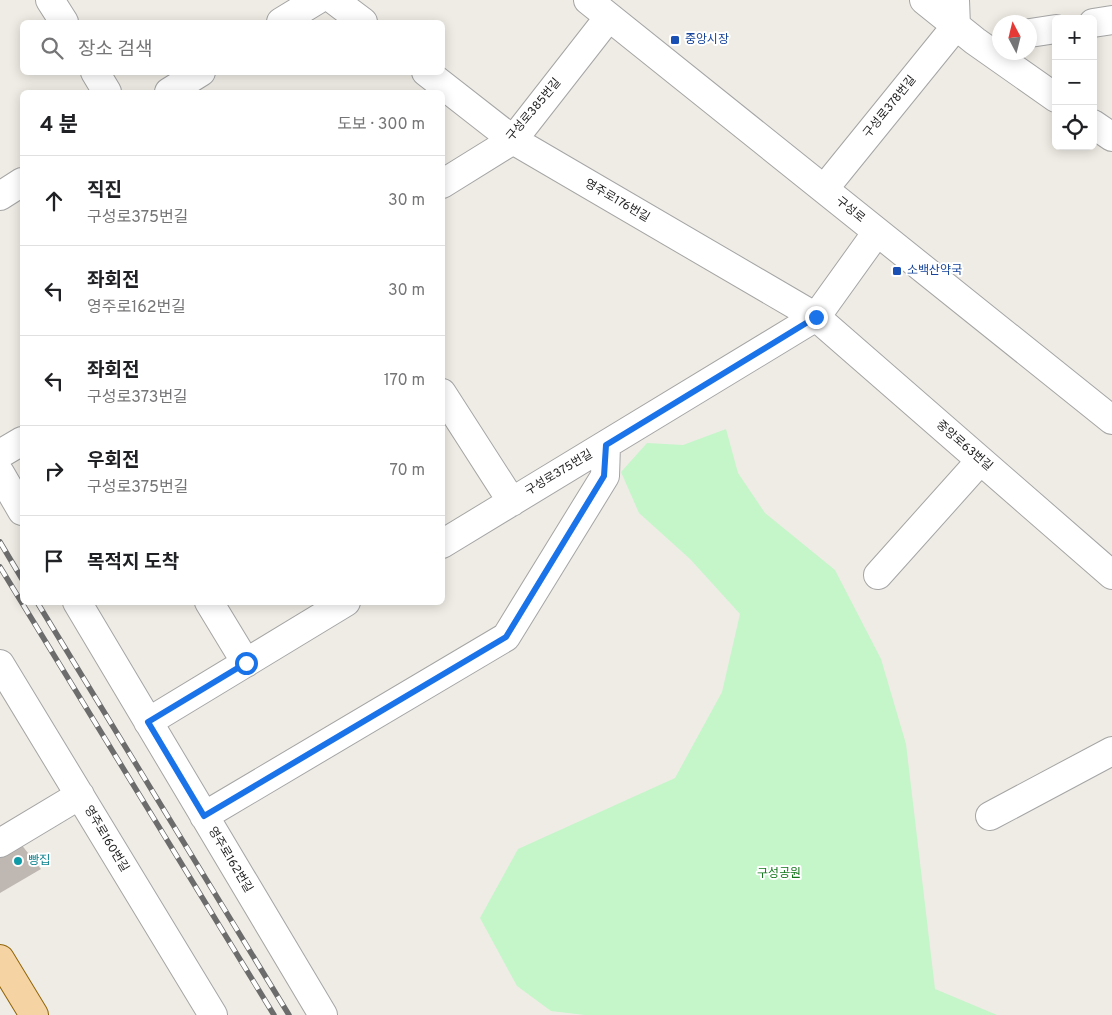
<!DOCTYPE html>
<html lang="ko">
<meta charset="utf-8">
<style>
:root{--surface:#fff;--page:#f6f6f6;--text:#202124;--muted:#757577;--line:#e0e0e0}
body{margin:0;font-family:Overpass,"Noto Sans KR",sans-serif;background:var(--page);color:var(--text)}
.controls{position:absolute;right:15px;top:15px;display:grid;overflow:hidden;border-radius:8px;box-shadow:0 2px 12px #0003}
.controls button{width:45px;height:45px;display:grid;place-items:center;padding:0;border:0;border-bottom:1px solid var(--line);background:var(--surface);color:var(--text);font:25px sans-serif}
.compass{position:absolute;left:992px;top:15px;width:45px;height:45px;border-radius:50%;background:var(--surface);box-shadow:0 2px 12px #0003;rotate:353deg}
.stop{position:absolute;width:15px;height:15px;margin:-11px;border:4px solid #1a73e8;border-radius:50%;background:#fff}
.stop.end{background:#1a73e8;border-color:#fff;box-shadow:0 1px 5px #0008}
.list{margin:0;padding:0;list-style:none}
h2{display:flex;justify-content:space-between;align-items:center;height:65px;margin:0;padding:0 20px;font-size:21px}
h2 small{font-size:16px;font-weight:400;color:var(--muted)}
.list li{display:grid;grid-template-columns:32px 1fr auto;gap:15px;align-items:center;box-sizing:border-box;height:90px;padding:0 20px;border-top:1px solid var(--line)}
.list b{display:block;font-size:19px;white-space:nowrap}
.list p{margin:0;font-size:16px;white-space:nowrap;color:var(--muted)}
.list em{font-size:16px;font-style:normal;color:var(--muted)}
.icon{flex:none;width:28px;height:28px;fill:none;stroke:currentColor;stroke-width:2;stroke-linecap:round;stroke-linejoin:round}
.map{position:relative;flex:none;width:1112px;height:1015px;overflow:hidden}
.search{position:absolute;background:var(--surface);box-shadow:0 2px 12px #0003;left:20px;top:20px;width:425px;height:55px;display:flex;align-items:center;gap:12px;box-sizing:border-box;padding:0 18px;border-radius:8px;color:var(--muted);font-size:19px}
.panel{position:absolute;background:var(--surface);box-shadow:0 2px 12px #0003;left:20px;top:90px;width:425px;height:515px;border-radius:8px}
.map>svg:first-child{display:block}
.park{fill:#c4f6c9}
.building{fill:#bfb8b2}
.lines{fill:none;stroke-linecap:round;stroke-linejoin:round}
.minor-casing{stroke:#a5a5a5;stroke-width:30}
.major-casing{stroke:#906509;stroke-width:30}
.minor{stroke:#fff;stroke-width:28}
.major{stroke:#f6d3a2;stroke-width:28}
.rail-casing{stroke:#6c6c6c;stroke-width:5.5}
.rail{stroke:#fff;stroke-width:4;stroke-dasharray:11;stroke-linecap:butt}
.route{stroke:#1a73e8;stroke-width:6}
.transit-dot{fill:#1a4fb4;stroke:#fff;stroke-width:2}
.culture-dot{fill:#0f9aa8;stroke:#fff;stroke-width:2}
.labels{text-anchor:middle;dominant-baseline:central;stroke-width:4;stroke-linejoin:round;paint-order:stroke}
.transit-label{font-size:12px;fill:#164399;stroke:#fff;text-anchor:start}
.street-label{font-size:12px;fill:#1e1e1e;stroke:#fff}
.culture-label{font-size:12px;fill:#0d838f;stroke:#fff;text-anchor:start}
.park-label{font-size:12px;fill:#12771b;stroke:#fff}
</style>
<div class="map">
<svg width="1112" height="1015" viewBox="0 0 1112 1015">
<rect width="100%" height="100%" fill="#efece5"/>
<path class="park" d="M726 429 738 473 765 513 835 570 881 659 906 744 935 989 997 1015H585L551 1011 517 986 480 918 518 849 675 778 722 692 740 614 690 559 639 513 621 472 647 443 683 445Z"/>
<path class="building" d="M20 843 41 869 0 893V854Z"/>
<g class="lines">
<g class="minor-casing">
<path id="minor" d="M50 0 64 22
M334 0 363 22
M588 0 1112 420
M924 0 975 41 1056 98
M281 22 317 0
M1093 23 1112 20
M1030 33 1056 29
M95 72 107 92
M426 72 513 140 816 317 1112 575
M169 92 201 72
M1093 124 1112 137
M442 184 513 140 609 17
M824 189 956 26 955 0
M0 196 22 182
M442 393 512 502
M0 454 22 441
M0 473 22 511
M442 544 816 317 877 232
M878 575 980 461
M77 602 323 1015
M209 602 246 663
M0 664 213 1015
M148 722 346 602
M204 816 506 637 605 476 606 445
M990 816 1112 751
M0 843 80 795"/>
</g>
<g class="major-casing">
<path id="major" d="M0 959 34 1015"/>
</g>
<use href="#minor" class="minor"/>
<use href="#major" class="major"/>
<g class="rail-casing">
<path id="rail" d="M0 542 22 579
M0 567 274 1015
M37 602 289 1015"/>
</g>
<use href="#rail" class="rail"/>
</g>
<g class="lines">
<path class="route" d="M246 663 148 722 204 816 506 637 604 476 606 445 816 317"/>
</g>
<g class="transit-dot">
<rect x="670" y="35" width="10" height="10" rx="2.5"/>
<rect x="892" y="266" width="10" height="10" rx="2.5"/>
</g>
<circle class="culture-dot" cx="18" cy="861" r="5"/>
<g class="labels">
<g class="transit-label">
<text x="685" y="40">중앙시장</text>
<text x="907" y="271">소백산약국</text>
</g>
<g class="street-label">
<text transform="translate(890 107) rotate(-51)">구성로378번길</text>
<text transform="translate(534 110) rotate(-50)">구성로385번길</text>
<text transform="translate(617 201) rotate(30)">영주로176번길</text>
<text transform="translate(850 210) rotate(39)">구성로</text>
<text transform="translate(964 446) rotate(41)">중앙로63번길</text>
<text transform="translate(559 473) rotate(-31)">구성로375번길</text>
<text transform="translate(106 839) rotate(59)">영주로160번길</text>
<text transform="translate(230 860) rotate(59)">영주로162번길</text>
</g>
<g class="culture-label">
<text x="28" y="861">빵집</text>
</g>
<g class="park-label">
<text x="779" y="874">구성공원</text>
</g>
</g>
</svg>
<div class="controls">
<button>+</button>
<button>−</button>
<button><svg class="icon" aria-label="locate" viewBox="0 0 24 24"><circle cx="12" cy="12" r="6"/><path d="M12 2v4M12 18v4M2 12h4M18 12h4"/></svg></button>
</div>
<svg class="compass" viewBox="-18 -18 36 36"><path d="M0-13l5 13h-10z" fill="#e53935"/><path d="M0 13l5-13h-10z" fill="#757577"/></svg>
<div class="stop" style="left:246px;top:663px"></div>
<div class="stop end" style="left:816px;top:317px"></div>
<div class="search"><svg class="icon" aria-label="search" viewBox="0 0 24 24"><circle cx="10" cy="10" r="6"/><path d="M15 15l6 6"/></svg>장소 검색</div>
<section class="panel">
<h2>4 분<small>도보 · 300 m</small></h2>
<ul class="list">
<li><svg class="icon" aria-label="ahead" viewBox="0 0 24 24"><path d="M12 20V5M6 11l6-6 6 6"/></svg><div><b>직진</b><p>구성로375번길</p></div><em>30 m</em></li>
<li><svg class="icon" aria-label="left" viewBox="0 0 24 24"><path d="M17 20v-9H6M10 6l-5 5 5 5"/></svg><div><b>좌회전</b><p>영주로162번길</p></div><em>30 m</em></li>
<li><svg class="icon" aria-label="left" viewBox="0 0 24 24"><path d="M17 20v-9H6M10 6l-5 5 5 5"/></svg><div><b>좌회전</b><p>구성로373번길</p></div><em>170 m</em></li>
<li><svg class="icon" aria-label="right" viewBox="0 0 24 24"><path d="M7 20v-9h11M14 6l5 5-5 5"/></svg><div><b>우회전</b><p>구성로375번길</p></div><em>70 m</em></li>
<li><svg class="icon" aria-label="arrive" viewBox="0 0 24 24"><path d="M6 21V4h12l-3 4 3 4H6"/></svg><div><b>목적지 도착</b></div></li>
</ul>
</section>
</div>
